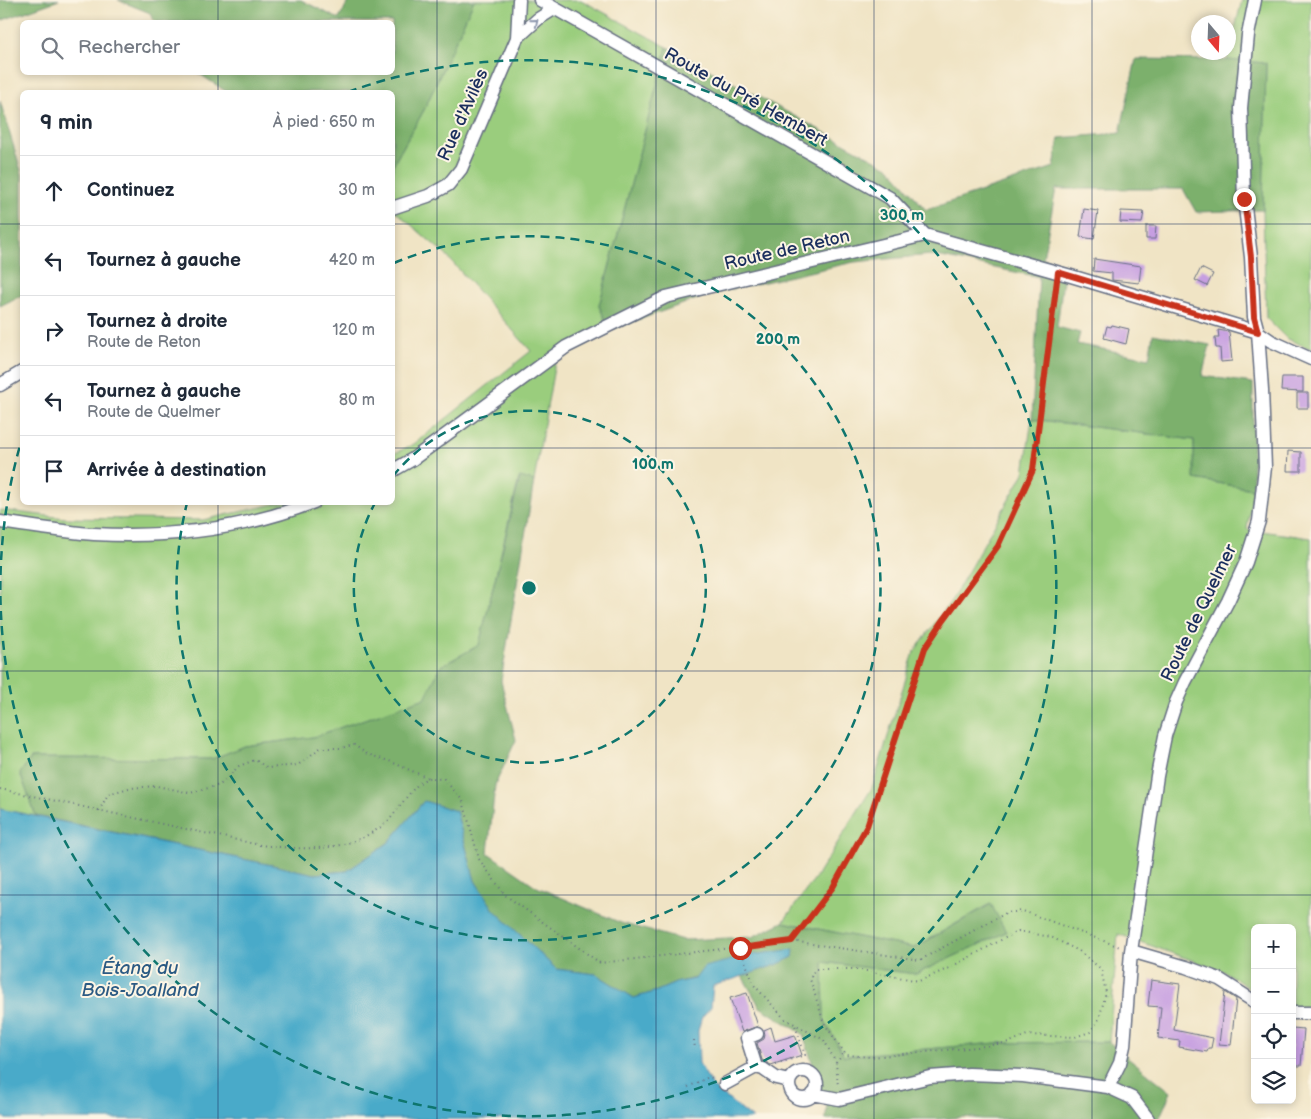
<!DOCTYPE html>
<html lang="fr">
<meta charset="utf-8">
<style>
:root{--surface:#fff;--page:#f6f6f7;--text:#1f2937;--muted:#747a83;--line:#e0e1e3}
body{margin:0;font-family:"Balsamiq Sans",sans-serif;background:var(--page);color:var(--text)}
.controls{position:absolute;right:15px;bottom:15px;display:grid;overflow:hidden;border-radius:8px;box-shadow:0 2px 8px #0003}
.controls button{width:45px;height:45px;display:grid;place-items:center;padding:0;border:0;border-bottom:1px solid var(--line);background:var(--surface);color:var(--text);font:25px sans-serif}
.compass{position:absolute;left:1191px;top:15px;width:45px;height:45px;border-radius:50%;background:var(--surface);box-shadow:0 2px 8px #0003;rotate:161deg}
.stop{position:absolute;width:15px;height:15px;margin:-11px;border:4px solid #c8321e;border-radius:50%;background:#fff}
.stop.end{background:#c8321e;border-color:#fff;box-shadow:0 1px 5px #0008}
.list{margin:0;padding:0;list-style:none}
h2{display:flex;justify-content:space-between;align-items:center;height:65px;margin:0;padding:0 20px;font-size:21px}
h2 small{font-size:16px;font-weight:400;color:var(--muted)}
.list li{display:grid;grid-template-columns:32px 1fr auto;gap:15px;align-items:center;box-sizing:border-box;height:70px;padding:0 20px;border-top:1px solid var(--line)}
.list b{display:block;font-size:19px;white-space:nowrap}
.list p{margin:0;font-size:16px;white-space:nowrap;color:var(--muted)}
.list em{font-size:16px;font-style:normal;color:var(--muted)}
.icon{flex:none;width:28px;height:28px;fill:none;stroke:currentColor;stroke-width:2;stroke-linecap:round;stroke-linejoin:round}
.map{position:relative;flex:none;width:1311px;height:1119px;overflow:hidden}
.search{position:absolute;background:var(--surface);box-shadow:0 2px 8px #0003;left:20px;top:20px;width:375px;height:55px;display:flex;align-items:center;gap:12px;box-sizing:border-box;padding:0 18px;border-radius:8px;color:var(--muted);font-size:19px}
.panel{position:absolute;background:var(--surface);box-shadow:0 2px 8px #0003;left:20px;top:90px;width:375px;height:415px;border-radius:8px}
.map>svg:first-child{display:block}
.green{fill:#9acd7d;stroke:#5a7e6e}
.forest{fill:#7bb06c;stroke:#4b7065}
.water{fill:#4aaac9;stroke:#326c94}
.building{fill:#c69ee1}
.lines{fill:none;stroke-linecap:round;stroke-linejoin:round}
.minor-casing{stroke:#666e82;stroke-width:15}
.path{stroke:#666e82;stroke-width:2;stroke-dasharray:1 4;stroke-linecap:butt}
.minor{stroke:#fff;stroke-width:12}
.oneway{stroke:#8d97ae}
.route{stroke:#c8321e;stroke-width:6}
.grid{fill:none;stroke:#1b2f5e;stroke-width:1;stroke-opacity:0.55}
.ring{fill:none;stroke:#0f766e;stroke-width:2.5;stroke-dasharray:9 6}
.labels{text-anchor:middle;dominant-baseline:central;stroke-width:4;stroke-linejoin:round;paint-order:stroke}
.street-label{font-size:18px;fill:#1b2f5e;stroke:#fcf5e5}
.water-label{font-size:19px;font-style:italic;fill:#2b5a83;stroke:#fcf5e5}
.centre{fill:#0f766e;stroke:#fcf5e5;stroke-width:2.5}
.ring-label{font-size:15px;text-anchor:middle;font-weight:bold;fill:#0f766e;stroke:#fcf5e5;stroke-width:4;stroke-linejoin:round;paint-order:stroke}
</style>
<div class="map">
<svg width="1311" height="1119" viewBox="0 0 1311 1119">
<rect width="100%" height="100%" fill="#fcf5e5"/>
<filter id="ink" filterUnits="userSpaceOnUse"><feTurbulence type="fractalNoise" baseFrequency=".02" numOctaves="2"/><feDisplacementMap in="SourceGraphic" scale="10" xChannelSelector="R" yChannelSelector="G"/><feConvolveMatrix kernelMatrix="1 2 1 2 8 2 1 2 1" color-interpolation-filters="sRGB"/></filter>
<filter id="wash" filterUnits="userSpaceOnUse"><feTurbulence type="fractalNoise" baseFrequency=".0096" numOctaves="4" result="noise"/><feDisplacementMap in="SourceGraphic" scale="20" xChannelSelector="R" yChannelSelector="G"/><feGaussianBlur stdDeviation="1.12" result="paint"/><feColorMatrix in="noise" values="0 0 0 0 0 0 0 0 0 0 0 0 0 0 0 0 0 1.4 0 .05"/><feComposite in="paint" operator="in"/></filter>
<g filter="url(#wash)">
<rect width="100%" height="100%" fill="#f0e4c5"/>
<path class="green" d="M474 0H581L667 47 599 306 610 330 555 362 534 481 519 478 479 646 441 666 426 698 313 737 245 746 212 759 31 758 20 773 36 816 0 809V510L65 518 203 520 279 503 392 502 393 454 414 444 531 351 446 255 393 209V165L424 110Z
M1242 0H1311V349L1287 339 1266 318 1263 210 1266 63 1227 60Z
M1032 419 1194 440 1195 479 1253 489 1247 529 1311 538V1007L1292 1006V928H1255V992L1225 972 1118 934 1109 1042 997 1043 844 1056 824 1020 823 962 916 974 1006 932 990 904 914 948 783 922 818 874 872 788 914 652 953 598 1024 473Z"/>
<path class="forest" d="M0 0H59L0 21Z
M118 0H301L339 19 349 0H474L424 110 393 165 392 92H227L198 73 392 72V22H155L150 13Z
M667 47 890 168 926 210 1054 167 1059 138 1120 133 1136 59 1227 60 1266 63 1263 210 1196 212 1183 189H1056L1043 258 1065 265 1057 327 1080 333 1077 344 1149 358 1153 334 1210 345 1202 376 1253 383V489L1194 479V440L1032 419 1039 277 932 255 854 262 711 294 610 330 599 306Z
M0 101 22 174V295L0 306Z
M520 477 534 481 501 681 516 740 495 785 488 853 537 887 621 923 683 940 752 937 783 922 914 948 991 904 1006 932 916 974 823 962 824 1020 844 1056 997 1043 1109 1042 1171 1092 1159 1119H982L964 1117 940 1119H825L827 1109 803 1034 760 1007 742 976 793 957 678 982 657 991 634 998 596 974 556 969 494 910 475 881 456 811 424 801 388 843 347 871 315 874 36 816 20 773 31 758 212 759 245 746 313 737 425 698 441 666 479 645Z"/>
<path class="water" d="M424 801 456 811 475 881 494 910 556 969 596 974 634 998 657 991 678 982 695 979 704 967 752 955 794 949 793 957 776 965 713 986 711 1007 702 1017 698 1031 699 1063 713 1087 753 1119H6L0 1115V809L315 874 347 871 388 843Z"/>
<g id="blocks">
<path class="building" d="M1084 209 1098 211 1094 239 1080 237Z
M1121 211 1144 212 1142 223 1120 222Z
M1146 226H1156L1155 239H1146Z
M1094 259 1141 266 1139 283 1112 280V273L1093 271Z
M1201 268 1213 274 1207 286 1195 280Z
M1112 325 1129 329 1126 344 1104 338 1107 326 1111 327Z
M1218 330 1229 332 1232 361 1221 362 1220 348H1216L1215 338H1219Z
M1282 377H1303V392L1281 391Z
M1297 393H1308V408H1297Z
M1288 451 1301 452V471H1287Z
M1151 980 1180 984 1174 1030 1213 1038 1211 1048H1208L1207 1052 1179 1047 1180 1041 1158 1038 1161 1007 1148 1006Z
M1225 992 1236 999 1231 1045 1219 1044Z
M747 993 758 1026 742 1032 730 998Z
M771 1027 775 1041 795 1035 802 1055 771 1065 762 1060 757 1043 764 1039 765 1035 764 1030Z
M1292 1028 1304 1029 1301 1066H1292Z"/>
</g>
</g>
<g filter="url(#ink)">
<use href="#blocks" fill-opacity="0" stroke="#666e82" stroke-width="1"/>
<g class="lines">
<g class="minor-casing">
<path id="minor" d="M540 0 890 198 925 235
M517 38 538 19 554 9
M392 208 428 196 448 185 461 169 517 38 519 0
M0 385 22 372
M392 471 413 459 566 347 666 297 925 235 1071 276 1258 332 1271 341 1311 359
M0 522C31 526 63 532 94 534 168 538 245 529 314 502
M1131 951 1186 967 1219 979 1255 1002
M1292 1013H1311
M756 1067 747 1038 757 1034
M789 1085a14 14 0 1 1 28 0a14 14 0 1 1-28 0Z
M725 1084 756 1067 763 1069 776 1078 789 1081
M1108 1087 1120 1063 1124 1046 1131 951 1157 776 1165 736 1176 702 1185 682 1228 601 1246 562 1259 521 1265 467 1262 390 1258 332 1254 317 1251 257 1244 199 1241 108 1248 35 1255 0
M813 1094 839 1099 930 1077 969 1074 1023 1076 1108 1087 1132 1098 1148 1119"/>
</g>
<path class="path" d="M0 789 260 845C298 849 337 853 371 833 378 829 385 825 390 819 399 809 415 781 429 778 433 778 439 779 444 779L463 801 479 859 505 895 600 963 792 941 920 960 1006 913 1023 911 1120 947
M99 811 108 794 129 788 157 786 190 793 220 785 239 766 255 760 268 768 298 765 320 748H340L354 745 367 754 389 761 428 778
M1018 931 1051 937 1079 951 1101 969 1106 993 1099 1019 1090 1032 1075 1037 1027 1035 1010 1042 978 1047 871 1057 846 1055 824 1023 810 979 815 969H856L919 981 947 969Z
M792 941 833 887 867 826 925 648 943 621 998 546 1033 470 1057 285
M740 948 754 985 785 1019 824 1040 836 1063 838 1087
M694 1040 695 1049
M836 1063 844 1053
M776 1064 805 1055 795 1025
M688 1087 709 1077 715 1079"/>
<use href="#minor" class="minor"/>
</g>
<defs><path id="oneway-chevron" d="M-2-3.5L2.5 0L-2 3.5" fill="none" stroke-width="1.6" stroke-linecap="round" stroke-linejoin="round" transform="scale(1.25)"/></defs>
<use class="oneway" href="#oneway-chevron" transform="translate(535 22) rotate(-39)"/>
</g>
<g class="lines" filter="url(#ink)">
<path class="route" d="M740 948 792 941 833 887 867 826 925 648 943 621 998 546 1033 470 1058 272 1258 332 1254 317 1251 257 1244 199"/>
</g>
<path class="grid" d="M218 0V22M437 0V1119M656 0V1119M874 0V1119M1092 0V1119M218 72V92M0 224H22M392 224H1311M0 448H22M392 448H1311M218 502V1119M0 671H1311M0 895H1311"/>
<g class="ring">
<path d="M393 476A176 176 0 1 1 375 503"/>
<path d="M394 263A352 352 0 1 1 187 503"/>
<path d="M348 92A528 528 0 1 1 21 442"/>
</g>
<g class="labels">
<g class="street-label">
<text transform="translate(746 97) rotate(29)">Route du Pré Hembert</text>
<text transform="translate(463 115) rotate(-66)">Rue d'Avilès</text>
<text transform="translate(787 250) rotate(-13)">Route de Reton</text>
<text transform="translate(1199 613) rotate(-64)">Route de Quelmer</text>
</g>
<g class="water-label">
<text x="140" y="968">Étang du<tspan x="140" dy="22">Bois-Joalland</tspan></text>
</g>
</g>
<circle cx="529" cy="588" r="8" class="centre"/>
<g class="ring-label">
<text x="902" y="220">300 m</text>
<text x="778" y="344">200 m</text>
<text x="653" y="469">100 m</text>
</g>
</svg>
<div class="controls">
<button>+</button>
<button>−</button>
<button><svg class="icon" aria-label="locate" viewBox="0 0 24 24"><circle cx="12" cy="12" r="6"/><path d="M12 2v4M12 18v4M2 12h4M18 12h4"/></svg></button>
<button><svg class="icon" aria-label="layers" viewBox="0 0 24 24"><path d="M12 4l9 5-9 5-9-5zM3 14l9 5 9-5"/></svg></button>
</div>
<svg class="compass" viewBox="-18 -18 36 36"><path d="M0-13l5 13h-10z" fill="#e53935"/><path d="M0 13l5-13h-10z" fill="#747a83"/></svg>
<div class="stop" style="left:740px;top:948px"></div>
<div class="stop end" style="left:1244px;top:199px"></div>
<div class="search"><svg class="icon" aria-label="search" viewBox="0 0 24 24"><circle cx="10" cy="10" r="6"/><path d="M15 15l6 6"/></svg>Rechercher</div>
<section class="panel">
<h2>9 min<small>À pied · 650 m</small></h2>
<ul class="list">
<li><svg class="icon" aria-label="ahead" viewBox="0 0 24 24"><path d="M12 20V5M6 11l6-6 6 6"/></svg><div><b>Continuez</b></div><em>30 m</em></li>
<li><svg class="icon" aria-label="left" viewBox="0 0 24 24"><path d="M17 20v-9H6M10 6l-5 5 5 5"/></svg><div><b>Tournez à gauche</b></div><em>420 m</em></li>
<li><svg class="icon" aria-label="right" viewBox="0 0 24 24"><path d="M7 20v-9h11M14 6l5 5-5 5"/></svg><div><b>Tournez à droite</b><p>Route de Reton</p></div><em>120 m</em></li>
<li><svg class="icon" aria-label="left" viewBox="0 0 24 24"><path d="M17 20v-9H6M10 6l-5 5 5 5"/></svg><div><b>Tournez à gauche</b><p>Route de Quelmer</p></div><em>80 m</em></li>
<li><svg class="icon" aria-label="arrive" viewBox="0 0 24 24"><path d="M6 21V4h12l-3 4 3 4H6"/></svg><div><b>Arrivée à destination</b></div></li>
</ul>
</section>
</div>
